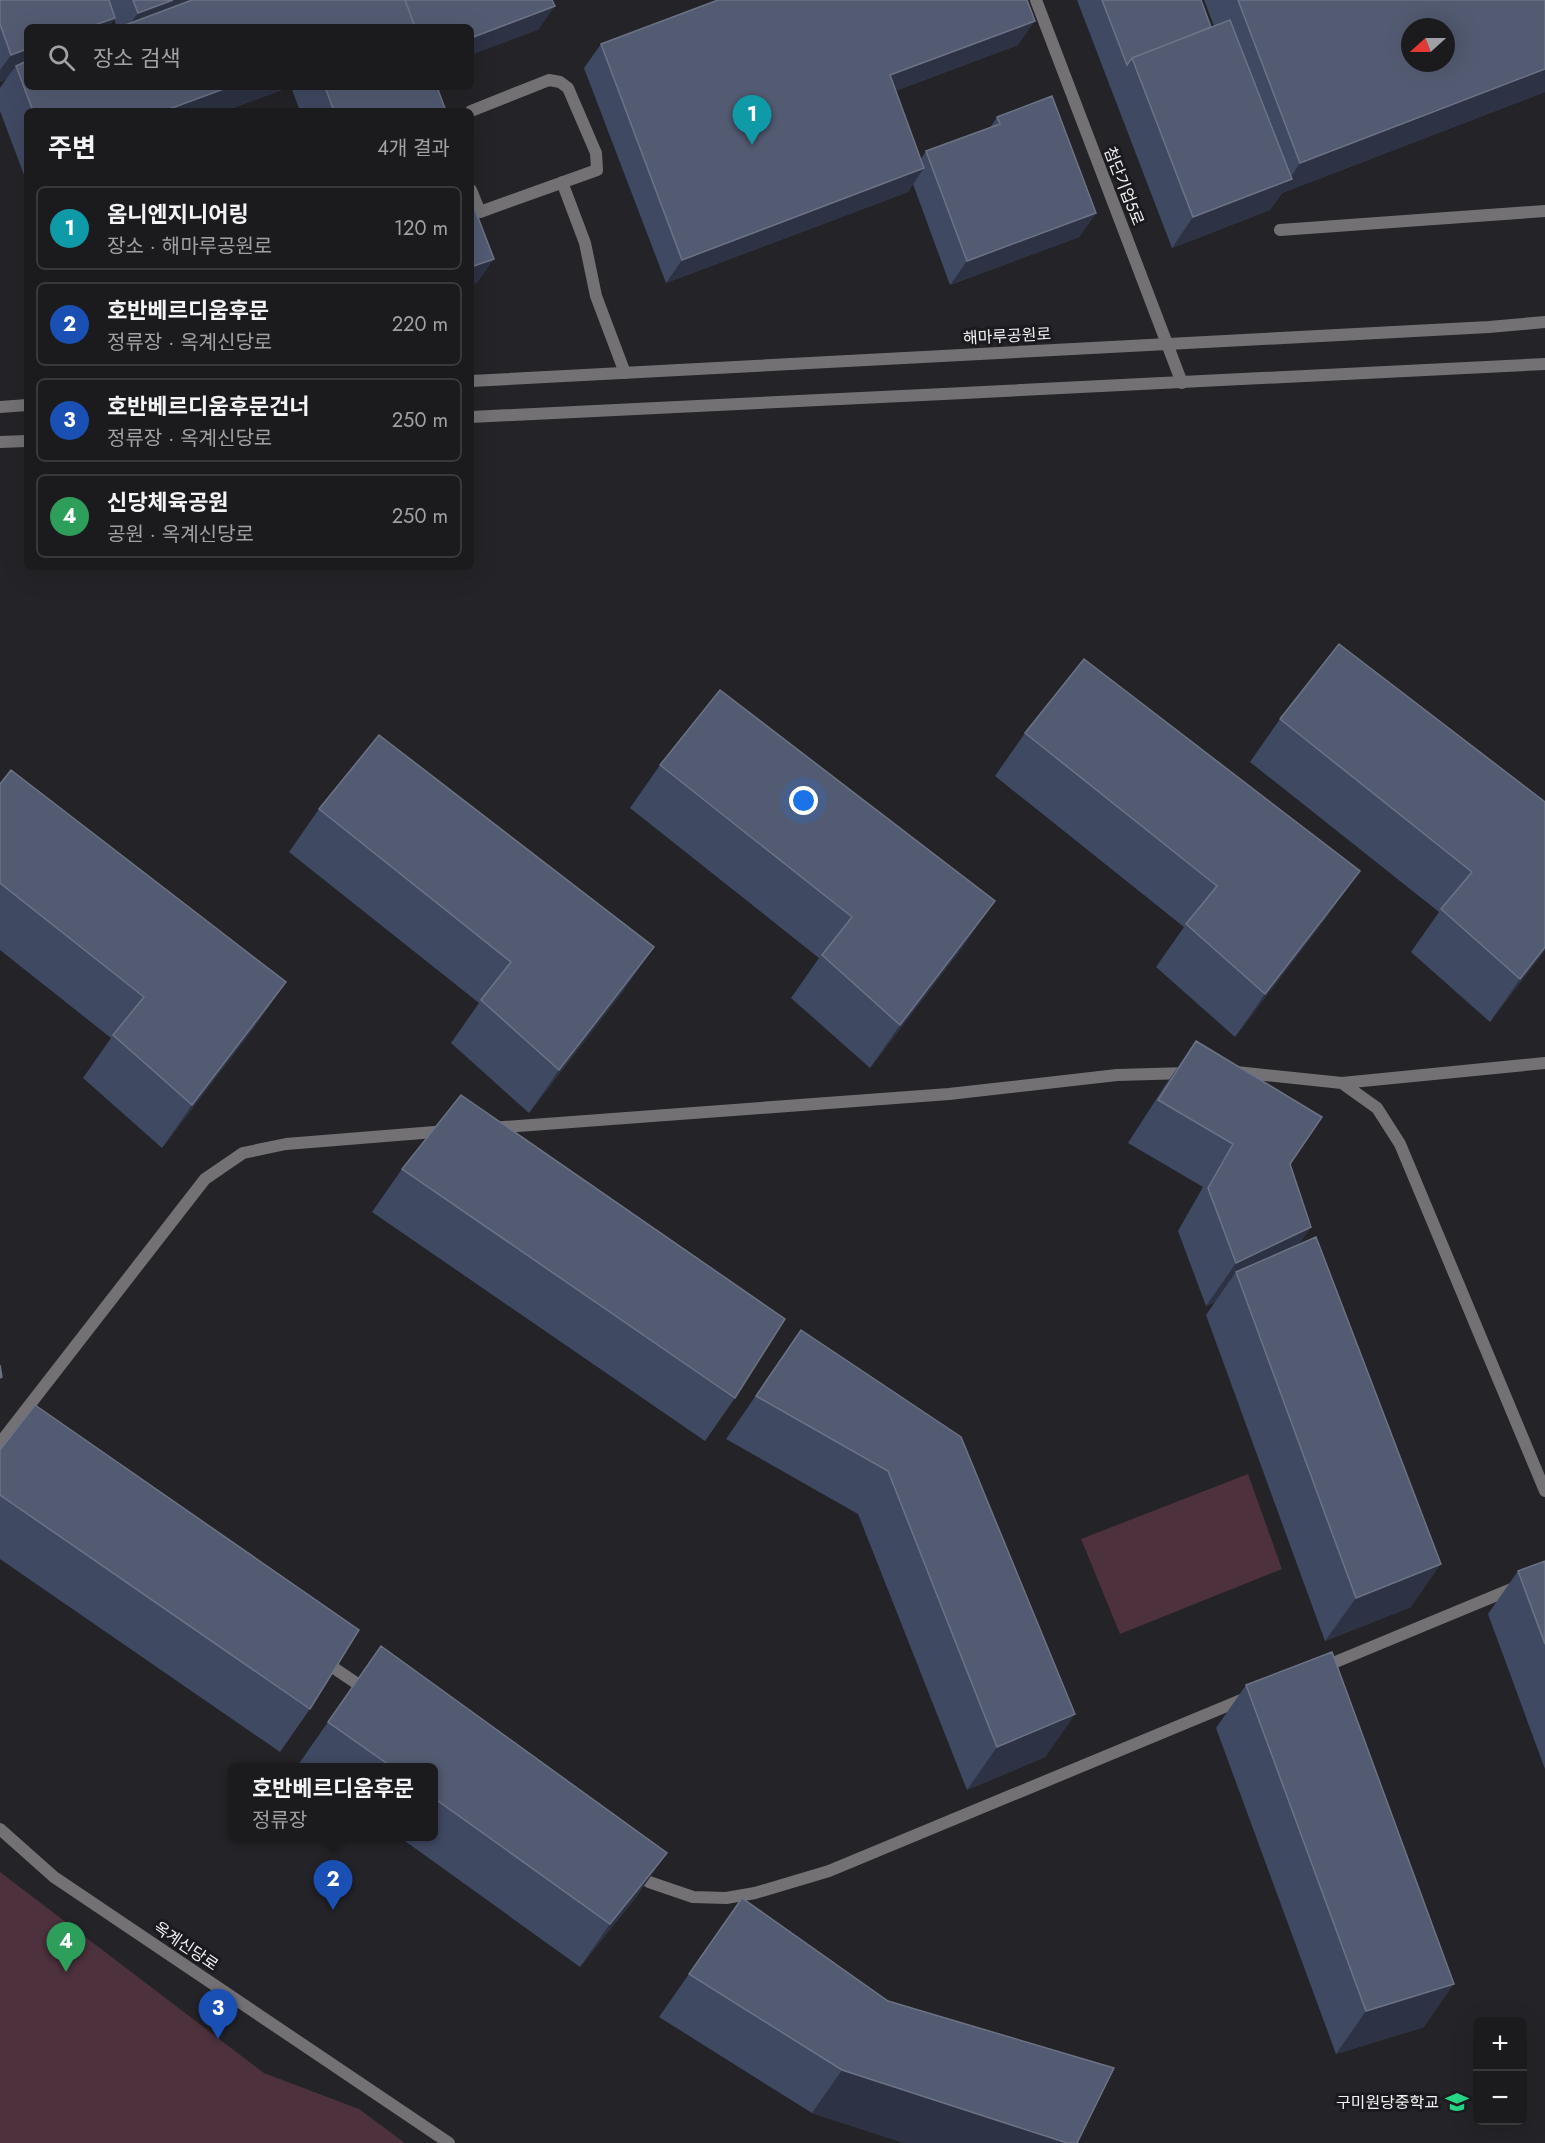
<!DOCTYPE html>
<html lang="ko">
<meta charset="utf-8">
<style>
:root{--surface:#1b1a1d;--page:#242326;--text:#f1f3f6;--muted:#a0a1a4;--line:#39383b;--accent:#26d886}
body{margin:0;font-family:Jost,"Noto Sans KR",sans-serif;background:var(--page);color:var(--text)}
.controls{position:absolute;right:18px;bottom:18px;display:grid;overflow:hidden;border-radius:9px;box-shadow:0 6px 24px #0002}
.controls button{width:54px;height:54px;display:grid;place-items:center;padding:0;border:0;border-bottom:2px solid var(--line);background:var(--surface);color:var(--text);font:30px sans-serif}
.compass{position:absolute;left:1401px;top:18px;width:54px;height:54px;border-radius:50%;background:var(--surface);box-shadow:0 6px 24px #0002;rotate:249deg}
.you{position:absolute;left:804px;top:801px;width:21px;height:21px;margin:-15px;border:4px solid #fff;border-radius:50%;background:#1a73e8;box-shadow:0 0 0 9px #1a73e833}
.badge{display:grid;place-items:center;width:39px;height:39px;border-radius:50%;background:var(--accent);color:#fff;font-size:20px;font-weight:700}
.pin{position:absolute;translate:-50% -50px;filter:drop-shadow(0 2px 3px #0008)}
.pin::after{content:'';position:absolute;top:32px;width:21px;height:18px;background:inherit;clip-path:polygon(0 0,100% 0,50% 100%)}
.popup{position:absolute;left:228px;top:1763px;width:210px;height:78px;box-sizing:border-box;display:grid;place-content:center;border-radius:9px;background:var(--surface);filter:drop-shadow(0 2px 4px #0005);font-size:20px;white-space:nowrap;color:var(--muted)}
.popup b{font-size:22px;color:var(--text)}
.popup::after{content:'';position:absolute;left:50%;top:100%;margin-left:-12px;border:12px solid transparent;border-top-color:var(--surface)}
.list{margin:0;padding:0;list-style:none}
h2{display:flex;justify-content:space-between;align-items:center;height:78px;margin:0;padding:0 24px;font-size:26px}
h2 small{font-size:20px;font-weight:400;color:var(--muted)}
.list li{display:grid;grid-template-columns:39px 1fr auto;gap:18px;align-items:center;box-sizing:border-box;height:84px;margin:0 12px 12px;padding:0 12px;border:2px solid var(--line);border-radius:9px}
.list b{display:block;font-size:22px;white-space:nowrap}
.list p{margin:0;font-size:20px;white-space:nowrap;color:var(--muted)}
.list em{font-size:20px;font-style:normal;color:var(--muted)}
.icon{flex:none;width:33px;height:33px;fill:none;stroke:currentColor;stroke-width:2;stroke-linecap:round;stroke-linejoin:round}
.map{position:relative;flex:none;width:1545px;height:2143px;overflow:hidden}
.search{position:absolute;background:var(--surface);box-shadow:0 6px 24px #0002;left:24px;top:24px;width:450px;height:66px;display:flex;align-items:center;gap:15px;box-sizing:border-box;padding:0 21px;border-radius:9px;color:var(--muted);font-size:22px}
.panel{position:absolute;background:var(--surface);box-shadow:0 6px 24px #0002;left:24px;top:108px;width:450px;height:462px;border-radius:9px}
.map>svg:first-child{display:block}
.green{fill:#4d313d}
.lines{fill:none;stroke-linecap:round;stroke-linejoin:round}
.service{stroke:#737173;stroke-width:12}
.minor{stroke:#737173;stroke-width:12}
.tertiary{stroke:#737173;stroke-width:12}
.wall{fill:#404962}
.shaded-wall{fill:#2d3244}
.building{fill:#535b72;stroke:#6c7386;stroke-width:1.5;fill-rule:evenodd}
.labels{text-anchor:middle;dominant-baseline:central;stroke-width:6;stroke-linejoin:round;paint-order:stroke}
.street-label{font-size:16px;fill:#f2f2f5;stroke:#1b1a1e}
.poi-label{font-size:16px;fill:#f2f2f5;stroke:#1b1a1e;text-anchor:end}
</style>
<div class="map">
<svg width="1545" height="2143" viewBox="0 0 1545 2143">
<rect width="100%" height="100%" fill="#242327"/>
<path class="green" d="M1248 1474 1282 1569 1120 1634 1081 1539Z
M0 1872 264 2073 359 2109 405 2143H0Z"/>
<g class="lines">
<path class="service" d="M471 111 549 80 560 82 568 88 596 153 597 170 480 212 471 190
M562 182 585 243 596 296 625 373
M1280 230 1545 211"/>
<path class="minor" d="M1036 0 1182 383
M1236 1072 1342 1083 1545 1063
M1342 1083 1377 1108 1400 1144 1545 1491
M491 1128 949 1094 1117 1075 1188 1073
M0 1443 205 1179 243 1153 286 1144 447 1131
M322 1660 368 1691
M1321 1668 1545 1575
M635 1873 649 1882 693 1897 726 1898 755 1893 829 1871 1246 1698"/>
<path class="tertiary" d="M471 381 1489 327 1545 322
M0 407 27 405
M471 417C829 398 1187 384 1545 364
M0 442 27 441
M0 1829 54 1877 449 2143"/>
</g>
<path class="wall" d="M0 0H552L538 30 471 27H117L114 19 109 27H27V87H290L225 111H27V183L0 111V88L6 79 0 82Z
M1077 0H1201L1211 27 1214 26 1204 0H1545V92L1282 193 1270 210 1172 248Z
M601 44 1018 45 895 91 921 159 926 151 990 128 997 117 1096 213 1079 237 950 285 913 184 908 192 666 283 584 68Z
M291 87H437L446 111H300Z
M1339 644 1545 950 1490 1022 1411 952 1439 912 1250 762 1280 719Z
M1025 733 1329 914 1235 1037 1156 967 1184 927 995 776Z
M660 765 965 944 870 1068 791 998 819 958 630 808Z
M0 784 286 982 256 1025 162 1148 83 1078 111 1038 0 950Z
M319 809 624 990 529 1113 451 1043 479 1003 289 852Z
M1196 1041 1290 1164 1311 1227 1298 1245 1411 1607 1325 1641 1206 1315 1215 1302 1206 1306 1178 1231 1203 1187 1128 1143 1166 1084Z
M402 1169 735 1398 705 1441 372 1212Z
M801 1330 1075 1714 1045 1757 967 1790 858 1514 726 1439Z
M0 1450 310 1709 280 1752 0 1559Z
M1545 1561V1769L1488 1614 1518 1571Z
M381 1646 637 1896 580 1967 398 1836H434V1767H302L298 1765Z
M1246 1685 1424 2027 1336 2054 1216 1728Z
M742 1898 1077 2143H904L812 2113 659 2017Z"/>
<path class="shaded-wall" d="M173 0H220L128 27 138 13Z
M555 6 538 30 471 55V38Z
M115 18 109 27H89Z
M1035 21 1018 45 873 99 890 75Z
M27 49V72L16 66 6 79 0 82V70L11 55Z
M1545 69V92L1282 193 1270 210 1172 248 1193 217 1288 181 1300 163Z
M229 87H290L225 111H164Z
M924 168 908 192 666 283 682 260Z
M1096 213 1079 237 950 285 967 261Z
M494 259 477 283 471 285V267Z
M1360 871 1329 914 1235 1037 1265 994Z
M995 901 965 944 870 1068 900 1025Z
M654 947 624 990 529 1113 559 1070Z
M1545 947V950L1490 1022 1520 979Z
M286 982 256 1025 162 1148 192 1105Z
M1311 1227 1280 1270 1236 1272 1215 1302 1206 1306 1236 1263Z
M1441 1564 1411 1607 1325 1641 1356 1598Z
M1075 1714 1045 1757 967 1790 997 1747Z
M667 1853 637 1896 580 1967 610 1924Z
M1454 1984 1424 2027 1336 2054 1366 2011Z
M842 2070 1067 2143H904L812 2113Z"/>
<path class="building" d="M0 0H109L115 18 89 27H27V49L11 55 0 24Z
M133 0H173L138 13Z
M192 0H405L415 27H120Z
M405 0H552L555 6 471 38V27H415Z
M718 0H1027L1035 21 890 75 924 168 682 260 601 44Z
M1102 0H1201L1211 27 1132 58 1127 65Z
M1238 0H1545V69L1300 163ZM1410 27H1446V63H1410Z
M1230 20 1292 179 1193 217 1132 58Z
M27 61V87H229L164 111H33L16 66Z
M325 87H437L446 111H334Z
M1052 96 1096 213 967 261 926 151 1000 124 997 117Z
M471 199 494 259 471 267Z
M1339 644 1545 802V947L1520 979 1441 909 1472 872 1280 719Z
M1084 659 1360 871 1265 994 1186 924 1217 886 1025 733Z
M720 690 995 901 900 1025 822 955 852 917 660 765Z
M379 735 654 947 559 1070 481 1000 511 962 319 809Z
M11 770 286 982 192 1105 113 1035 144 997 0 883V784Z
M1196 1041 1322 1117 1290 1164 1311 1227 1236 1263 1208 1188 1233 1144 1158 1100Z
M461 1095 785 1319 735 1398 402 1169Z
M1316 1237 1441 1564 1356 1598 1236 1272Z
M801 1330 961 1437 1075 1714 997 1747 888 1471 756 1396Z
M0 1365 2 1377 0 1378Z
M35 1405 359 1630 310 1709 0 1495V1450Z
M1545 1561V1644L1518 1571Z
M381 1646 667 1853 610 1924 434 1798V1767H392L328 1722Z
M1332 1652 1454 1984 1366 2011 1246 1685Z
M742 1898 888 2001 1114 2068 1077 2143H1067L842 2070 689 1974Z"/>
<defs>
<g id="school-bare" transform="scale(1.8)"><path d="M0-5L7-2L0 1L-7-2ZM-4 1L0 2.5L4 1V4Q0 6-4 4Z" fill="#26d886" stroke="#1b1a1e" stroke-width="2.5" paint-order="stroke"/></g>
</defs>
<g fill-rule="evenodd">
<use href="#school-bare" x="1457" y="2102"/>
</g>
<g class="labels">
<g class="street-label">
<text transform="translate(1124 186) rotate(69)">첨단기업5로</text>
<text transform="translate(1007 336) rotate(-3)">해마루공원로</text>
<text transform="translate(186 1946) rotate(34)">옥계신당로</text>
</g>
<g class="poi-label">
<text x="1439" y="2102">구미원당중학교</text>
</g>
</g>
</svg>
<div class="controls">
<button>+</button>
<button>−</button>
</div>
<svg class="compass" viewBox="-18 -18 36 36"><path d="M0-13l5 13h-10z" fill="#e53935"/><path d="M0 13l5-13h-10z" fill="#a0a1a4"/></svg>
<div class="you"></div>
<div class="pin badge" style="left:752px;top:145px;background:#0f9aa8">1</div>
<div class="pin badge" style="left:333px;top:1910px;background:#1a4fb4">2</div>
<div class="popup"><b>호반베르디움후문</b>정류장</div>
<div class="pin badge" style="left:218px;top:2039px;background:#1a4fb4">3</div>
<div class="pin badge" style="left:66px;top:1972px;background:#2e9e5b">4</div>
<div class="search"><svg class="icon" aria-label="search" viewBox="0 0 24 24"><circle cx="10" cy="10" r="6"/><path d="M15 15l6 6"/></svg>장소 검색</div>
<section class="panel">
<h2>주변<small>4개 결과</small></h2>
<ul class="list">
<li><span class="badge" style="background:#0f9aa8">1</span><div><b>옴니엔지니어링</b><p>장소 · 해마루공원로</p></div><em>120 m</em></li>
<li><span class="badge" style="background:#1a4fb4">2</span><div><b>호반베르디움후문</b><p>정류장 · 옥계신당로</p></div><em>220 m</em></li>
<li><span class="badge" style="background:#1a4fb4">3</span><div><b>호반베르디움후문건너</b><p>정류장 · 옥계신당로</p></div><em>250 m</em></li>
<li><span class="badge" style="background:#2e9e5b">4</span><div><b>신당체육공원</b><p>공원 · 옥계신당로</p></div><em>250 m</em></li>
</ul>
</section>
</div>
